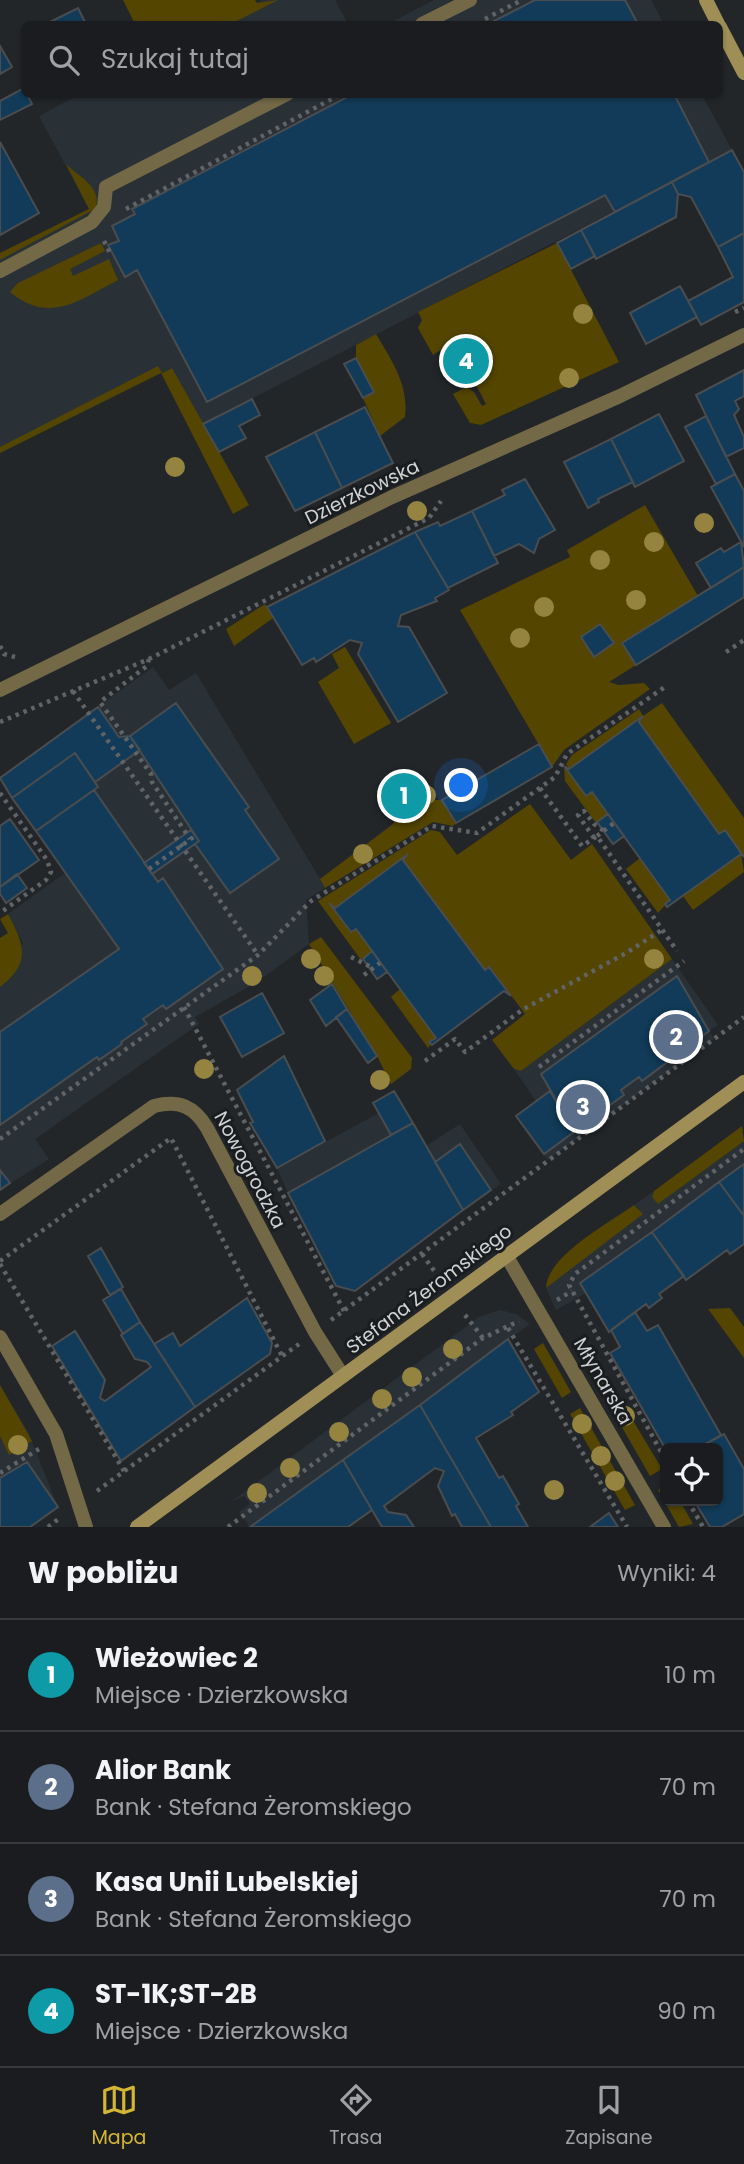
<!DOCTYPE html>
<html lang="pl">
<meta charset="utf-8">
<style>
:root{--surface:#1a1c1f;--page:#232528;--text:#f1f3f6;--muted:#9fa1a4;--line:#383a3d;--accent:#d4b635}
body{margin:0;font-family:Poppins,sans-serif;background:var(--page);color:var(--text)}
.controls{position:absolute;right:21px;bottom:21px;display:grid;overflow:hidden;border-radius:10px;box-shadow:0 2px 5px #0004}
.controls button{width:63px;height:63px;display:grid;place-items:center;padding:0;border:0;border-bottom:2px solid var(--line);background:var(--surface);color:var(--text);font:35px sans-serif}
.you{position:absolute;left:462px;top:786px;width:24px;height:24px;margin:-18px;border:5px solid #fff;border-radius:50%;background:#1a73e8;box-shadow:0 0 0 10px #1a73e833}
.badge{display:grid;place-items:center;width:46px;height:46px;border-radius:50%;background:var(--accent);color:#fff;font-size:23px;font-weight:700}
.pin{position:absolute;translate:-50% -50%;border:4px solid #fff;box-shadow:0 2px 7px #0006}
.list{margin:0;padding:0;list-style:none}
h2{display:flex;justify-content:space-between;align-items:center;height:91px;margin:0;padding:0 28px;font-size:30px}
h2 small{font-size:23px;font-weight:400;color:var(--muted)}
.list li{display:grid;grid-template-columns:46px 1fr auto;gap:21px;align-items:center;box-sizing:border-box;height:112px;padding:0 28px;border-top:2px solid var(--line)}
.list b{display:block;font-size:26px;white-space:nowrap}
.list p{margin:0;font-size:23px;white-space:nowrap;color:var(--muted)}
.list em{font-size:23px;font-style:normal;color:var(--muted)}
.icon{flex:none;width:38px;height:38px;fill:none;stroke:currentColor;stroke-width:2;stroke-linecap:round;stroke-linejoin:round}
.map{position:relative;flex:none;width:744px;height:1527px;overflow:hidden}
.search{position:absolute;background:var(--surface);box-shadow:0 2px 5px #0004;left:21px;right:21px;top:21px;height:77px;display:flex;align-items:center;gap:18px;box-sizing:border-box;padding:0 24px;border-radius:10px;color:var(--muted);font-size:26px}
.sheet{height:539px;background:var(--surface)}
nav{display:flex;justify-content:space-around;align-items:center;box-sizing:border-box;height:98px;border-top:2px solid var(--line);background:var(--surface);font-size:19px;color:var(--muted)}
nav a{display:grid;justify-items:center;gap:4px}
nav .on{color:var(--accent)}
.map>svg:first-child{display:block}
.built{fill:#293137}
.green{fill:#544500}
.building{fill:#113b58;stroke:#4a4d50;stroke-width:2}
.lines{fill:none;stroke-linecap:round;stroke-linejoin:round}
.path{stroke:#616466;stroke-width:4.5;stroke-dasharray:3.5 5;stroke-linecap:butt}
.lane{stroke:#736947;stroke-width:14}
.street{stroke:#736947;stroke-width:14}
.secondary{stroke:#9f8f57;stroke-width:14}
.tree{fill:#948440}
.labels{text-anchor:middle;dominant-baseline:central;stroke-width:6;stroke-linejoin:round;paint-order:stroke}
.street-label{font-size:19px;fill:#d0d2d3;stroke:#1a1d1f}
</style>
<div class="map">
<svg width="744" height="1527" viewBox="0 0 744 1527">
<rect width="100%" height="100%" fill="#232629"/>
<path class="built" d="M263 0H335L348 24H215Z
M434 0H651L664 24H388Z
M78 95H702L732 150 203 424 171 368 0 453V253L89 209 39 116Z
M153 667 169 690 196 673 320 879 325 888 306 900 309 944 257 982 195 1017 199 1024 35 1139 49 1159 0 1190V987L23 943 8 914 65 873 0 778Z
M672 959 718 1025 709 1031 714 1039 548 1160 544 1154 624 1095 621 1090 639 1077 643 1081 709 1031 677 976 541 1074 550 1091 536 1101 514 1069 521 1071Z
M379 1113 391 1135 288 1193 277 1168Z
M460 1124 501 1184 463 1210 426 1146Z
M744 1141V1164L580 1282 586 1293 556 1310 546 1288 638 1208 634 1205 654 1191 652 1197 658 1203Z
M500 1310 516 1314 530 1324 250 1527 239 1512 250 1504 244 1496 231 1502 479 1317Z
M0 1385 28 1432 58 1507 27 1462 0 1478Z"/>
<path class="green" d="M123 0H255L257 3 278 0 231 24 221 22 215 24H135Z
M66 164C79 177 104 188 95 209L0 260V253L89 209Z
M101 243 105 251 70 269 73 276 109 259 118 280C79 300 50 325 10 292L18 283Z
M557 243 619 362 481 425 470 423 453 394 466 387 474 392 482 406 486 404 474 381 481 377 460 337 433 355 418 328 422 320 418 312Z
M376 334C392 361 409 385 405 417L380 436 363 398 374 391 356 358V345Z
M158 366 162 373 172 368 249 505 233 514 161 373 0 453V447Z
M645 505 698 596 622 643 636 665 609 682 619 685 644 683 650 689 564 750 552 767 460 610 570 557 567 550Z
M265 604 273 618 234 646 226 629Z
M345 647 391 723 354 744 318 682 339 668 332 654Z
M662 703 744 818V857L725 830 719 834 639 722 643 716 569 769 566 764 572 755 639 709 643 716Z
M564 766 586 796 592 792 608 814 596 823 565 781Z
M421 800H442L456 823 453 826 433 822 325 888 320 879 393 824 400 812Z
M530 804 571 860 592 844 672 959 521 1071 514 1069 492 1040 525 1014 490 967 485 970 403 860 408 855 335 908 329 903 350 932 356 929 372 951 361 960 318 901 431 830 440 832 457 855Z
M741 854 744 872 693 910 683 896Z
M640 858 670 900 658 913 626 869Z
M8 914C24 944 32 962 0 987V938L8 933 0 919Z
M321 937 412 1058 411 1069 391 1084 377 1056 309 944Z
M400 989 436 1038 428 1048 391 997Z
M742 1126 744 1141 658 1204 652 1197 654 1191Z
M634 1205 643 1214 546 1288C547 1256 609 1223 634 1205Z
M730 1308 744 1327V1358L708 1309Z
M543 1343 571 1392 562 1398 534 1349Z
M598 1362 662 1469 650 1476 588 1368Z
M0 1385 32 1441 9 1455 0 1436Z
M580 1408 635 1505 625 1510 570 1414Z
M665 1486V1501H680L693 1524 679 1527 658 1490Z"/>
<path class="building" d="M535 0H625L638 24H488Z
M78 8 86 24H46Z
M0 46 12 67 0 74Z
M24 88 32 104 0 120V101Z
M353 94H674L709 162 615 212 605 195 207 402 137 270 125 277 108 245 119 241 112 226 135 214 132 209Z
M0 142 39 213 0 235Z
M732 150 744 172V233L718 247 691 197 678 194 672 182Z
M672 182 678 194 676 217 596 259 581 230Z
M581 230 595 256 571 269 557 243Z
M744 233V302L701 325 688 301 733 277 718 247Z
M680 286 697 317 646 344 630 313Z
M460 336 481 378 470 383 449 342Z
M356 358 374 392 363 398 344 364Z
M744 370V396L735 401 739 409 734 415 744 437V448L726 457 696 395Z
M252 399 260 415 239 426 246 438 219 452 203 424Z
M365 407 393 463 342 488 315 432Z
M659 414 684 461 635 487 611 439Z
M706 416 735 474 716 484 685 427Z
M315 432 342 488 295 511 266 457Z
M611 439 633 482 598 499 599 502 588 508 564 462Z
M735 474 744 491V547L711 487Z
M525 479 555 530 539 539 534 553 519 544 494 556 472 511 505 495 502 490Z
M472 511 498 563 448 588 415 532 438 522 440 526Z
M415 532 449 590 435 598 437 601 401 615 398 626 409 627 447 693 398 722 358 654 362 643 350 640 316 662 314 658 302 665 267 607Z
M741 542 744 567 711 588 696 563 721 548 724 552Z
M744 567V597L636 665 622 643Z
M600 624 614 643 594 657 581 637Z
M176 703 249 807 245 810 279 859 230 893 195 844 199 841 130 736Z
M98 707 119 737 130 736 140 750 95 782 75 753 12 798 0 778Z
M643 716 639 722 719 834 725 830 744 857 741 854 667 907 665 904 670 900 592 792 586 796 564 766 569 769Z
M539 744 552 767 456 823 442 800Z
M75 753 98 787 36 831 12 798Z
M409 780 421 800 400 812 388 792Z
M94 790 158 882 163 878 223 969 166 1009 163 1005 143 1019 147 1024 121 1042 122 1044 99 1060 97 1057 0 1125V1032L119 949 36 831Z
M608 814 624 836 613 844 597 822Z
M10 819 39 860 0 887V826Z
M191 830 199 841 152 874 144 863Z
M408 854 403 860 485 970 489 967 511 996 504 991 432 1045 429 1042 436 1038 356 929 351 932 329 903 335 908Z
M17 874 27 888 6 903 0 894V887Z
M372 951 387 972 377 979 363 959Z
M677 976 709 1031 642 1081 639 1077 621 1090 624 1095 574 1131 541 1074Z
M332 984 347 1009 326 1026 310 1000Z
M262 993 284 1033 242 1057 220 1017Z
M347 1009 377 1056 368 1063 336 1017Z
M284 1056 325 1141 277 1168 250 1123 253 1122 237 1090Z
M394 1091 413 1123 391 1135 373 1103Z
M550 1091 574 1132 544 1154 516 1116Z
M413 1123 463 1210 355 1291 336 1286 288 1193Z
M460 1144 491 1190 463 1210 435 1162Z
M744 1164V1216L719 1182Z
M0 1170 10 1183 0 1190Z
M719 1182 744 1216V1244L730 1254 727 1250 686 1280 652 1232Z
M652 1232 684 1276 659 1294 662 1298 649 1308 646 1304 609 1332 580 1283Z
M101 1248 123 1287 110 1295 88 1256Z
M121 1289 140 1322 123 1334 103 1300Z
M247 1298 272 1343 270 1354 195 1407 154 1344 173 1333 180 1346Z
M635 1312 647 1331 658 1325 721 1435 698 1448H665L610 1353 620 1347 611 1330Z
M140 1322 195 1407 121 1461 52 1346 75 1331 105 1380 100 1398 105 1401 151 1367 147 1362 135 1359 121 1335Z
M508 1339 539 1392 511 1412 513 1415 476 1438 499 1478 503 1476 519 1504 516 1506 528 1527H491L420 1405Z
M420 1405 491 1527H462L455 1514 452 1516 438 1486 444 1471 435 1468 384 1506 388 1512 406 1515 414 1527H382L372 1510 343 1460Z
M724 1434 744 1469V1514L722 1527H710L695 1502 718 1501V1448H698Z
M343 1460 372 1510 348 1527H250Z
M27 1462 58 1507 30 1527H0V1478Z
M609 1513 618 1527H590Z"/>
<g class="lines">
<path class="path" d="M485 19 522 0
M126 209 341 94
M104 241 110 253
M735 312 744 308
M0 646 4 654 15 657
M726 652 744 640
M149 659 147 666 100 702 151 774 152 782 190 839
M73 691 258 955
M0 722 149 659 429 518 441 501
M540 788 582 846 597 836 677 951
M0 793 47 860 51 872 46 880 0 913
M597 836 614 823
M594 838 578 815 584 811 594 824 604 831
M149 869 195 836
M351 957 373 968
M364 975 380 963
M184 1007 344 1311
M425 1061 455 1039 465 1052 522 1010 626 953 662 930
M539 1067 684 961
M0 1139 258 955 311 901 432 826 477 833 555 777 567 754 665 687
M422 1254 440 1279
M0 1261 171 1138 282 1356
M0 1264 124 1471
M557 1300 572 1291
M465 1315 483 1338
M331 1320 744 1017
M508 1328 627 1527
M665 1459 569 1285 575 1274 744 1149
M0 1473 39 1449
M97 1491 299 1344
M688 1501 703 1527
M48 1527 61 1517
M228 1527 483 1338 519 1321"/>
<path class="lane" d="M422 24 470 0
M0 271 92 222 104 207 106 187 287 94
M0 1214 154 1106C179 1100 194 1106 207 1128L315 1332 343 1376
M0 1337 56 1434 86 1527"/>
<path class="street" d="M0 690 392 497 620 396 744 335
M506 1255 664 1527"/>
<path class="secondary" d="M706 0 718 24
M720 27 744 73
M137 1527 744 1082"/>
</g>
<g class="tree">
<circle cx="583" cy="314" r="10"/>
<circle cx="569" cy="378" r="10"/>
<circle cx="175" cy="467" r="10"/>
<circle cx="417" cy="511" r="10"/>
<circle cx="704" cy="523" r="10"/>
<circle cx="654" cy="542" r="10"/>
<circle cx="600" cy="560" r="10"/>
<circle cx="636" cy="600" r="10"/>
<circle cx="544" cy="607" r="10"/>
<circle cx="520" cy="638" r="10"/>
<circle cx="426" cy="795" r="10"/>
<circle cx="363" cy="854" r="10"/>
<circle cx="311" cy="959" r="10"/>
<circle cx="654" cy="959" r="10"/>
<circle cx="252" cy="976" r="10"/>
<circle cx="324" cy="976" r="10"/>
<circle cx="204" cy="1069" r="10"/>
<circle cx="380" cy="1080" r="10"/>
<circle cx="453" cy="1349" r="10"/>
<circle cx="412" cy="1377" r="10"/>
<circle cx="382" cy="1399" r="10"/>
<circle cx="625" cy="1416" r="10"/>
<circle cx="582" cy="1424" r="10"/>
<circle cx="339" cy="1432" r="10"/>
<circle cx="18" cy="1445" r="10"/>
<circle cx="601" cy="1456" r="10"/>
<circle cx="290" cy="1468" r="10"/>
<circle cx="615" cy="1481" r="10"/>
<circle cx="554" cy="1490" r="10"/>
<circle cx="257" cy="1493" r="10"/>
</g>
<g class="labels">
<g class="street-label">
<text transform="translate(362 492) rotate(-26)">Dzierzkowska</text>
<text transform="translate(250 1170) rotate(62)">Nowogrodzka</text>
<text transform="translate(429 1289) rotate(-37)">Stefana Żeromskiego</text>
<text transform="translate(603 1381) rotate(60)">Młynarska</text>
</g>
</g>
</svg>
<div class="controls">
<button><svg class="icon" aria-label="locate" viewBox="0 0 24 24"><circle cx="12" cy="12" r="6"/><path d="M12 2v4M12 18v4M2 12h4M18 12h4"/></svg></button>
</div>
<div class="you"></div>
<div class="pin badge" style="left:404px;top:796px;background:#0f9aa8">1</div>
<div class="pin badge" style="left:676px;top:1037px;background:#5c6f8a">2</div>
<div class="pin badge" style="left:583px;top:1107px;background:#5c6f8a">3</div>
<div class="pin badge" style="left:466px;top:361px;background:#0f9aa8">4</div>
<div class="search"><svg class="icon" aria-label="search" viewBox="0 0 24 24"><circle cx="10" cy="10" r="6"/><path d="M15 15l6 6"/></svg>Szukaj tutaj</div>
</div>
<section class="sheet">
<h2>W pobliżu<small>Wyniki: 4</small></h2>
<ul class="list">
<li><span class="badge" style="background:#0f9aa8">1</span><div><b>Wieżowiec 2</b><p>Miejsce · Dzierzkowska</p></div><em>10 m</em></li>
<li><span class="badge" style="background:#5c6f8a">2</span><div><b>Alior Bank</b><p>Bank · Stefana Żeromskiego</p></div><em>70 m</em></li>
<li><span class="badge" style="background:#5c6f8a">3</span><div><b>Kasa Unii Lubelskiej</b><p>Bank · Stefana Żeromskiego</p></div><em>70 m</em></li>
<li><span class="badge" style="background:#0f9aa8">4</span><div><b>ST-1K;ST-2B</b><p>Miejsce · Dzierzkowska</p></div><em>90 m</em></li>
</ul>
</section>
<nav>
<a class="on"><svg class="icon" aria-label="map" viewBox="0 0 24 24"><path d="M3 6l6-2 6 2 6-2v14l-6 2-6-2-6 2zM9 4v14M15 6v14"/></svg>Mapa</a>
<a><svg class="icon" aria-label="directions" viewBox="0 0 24 24"><path d="M12 3l9 9-9 9-9-9zM9 14v-3h6M13 9l2 2-2 2"/></svg>Trasa</a>
<a><svg class="icon" aria-label="saved" viewBox="0 0 24 24"><path d="M7 4h10v16l-5-4-5 4z"/></svg>Zapisane</a>
</nav>
